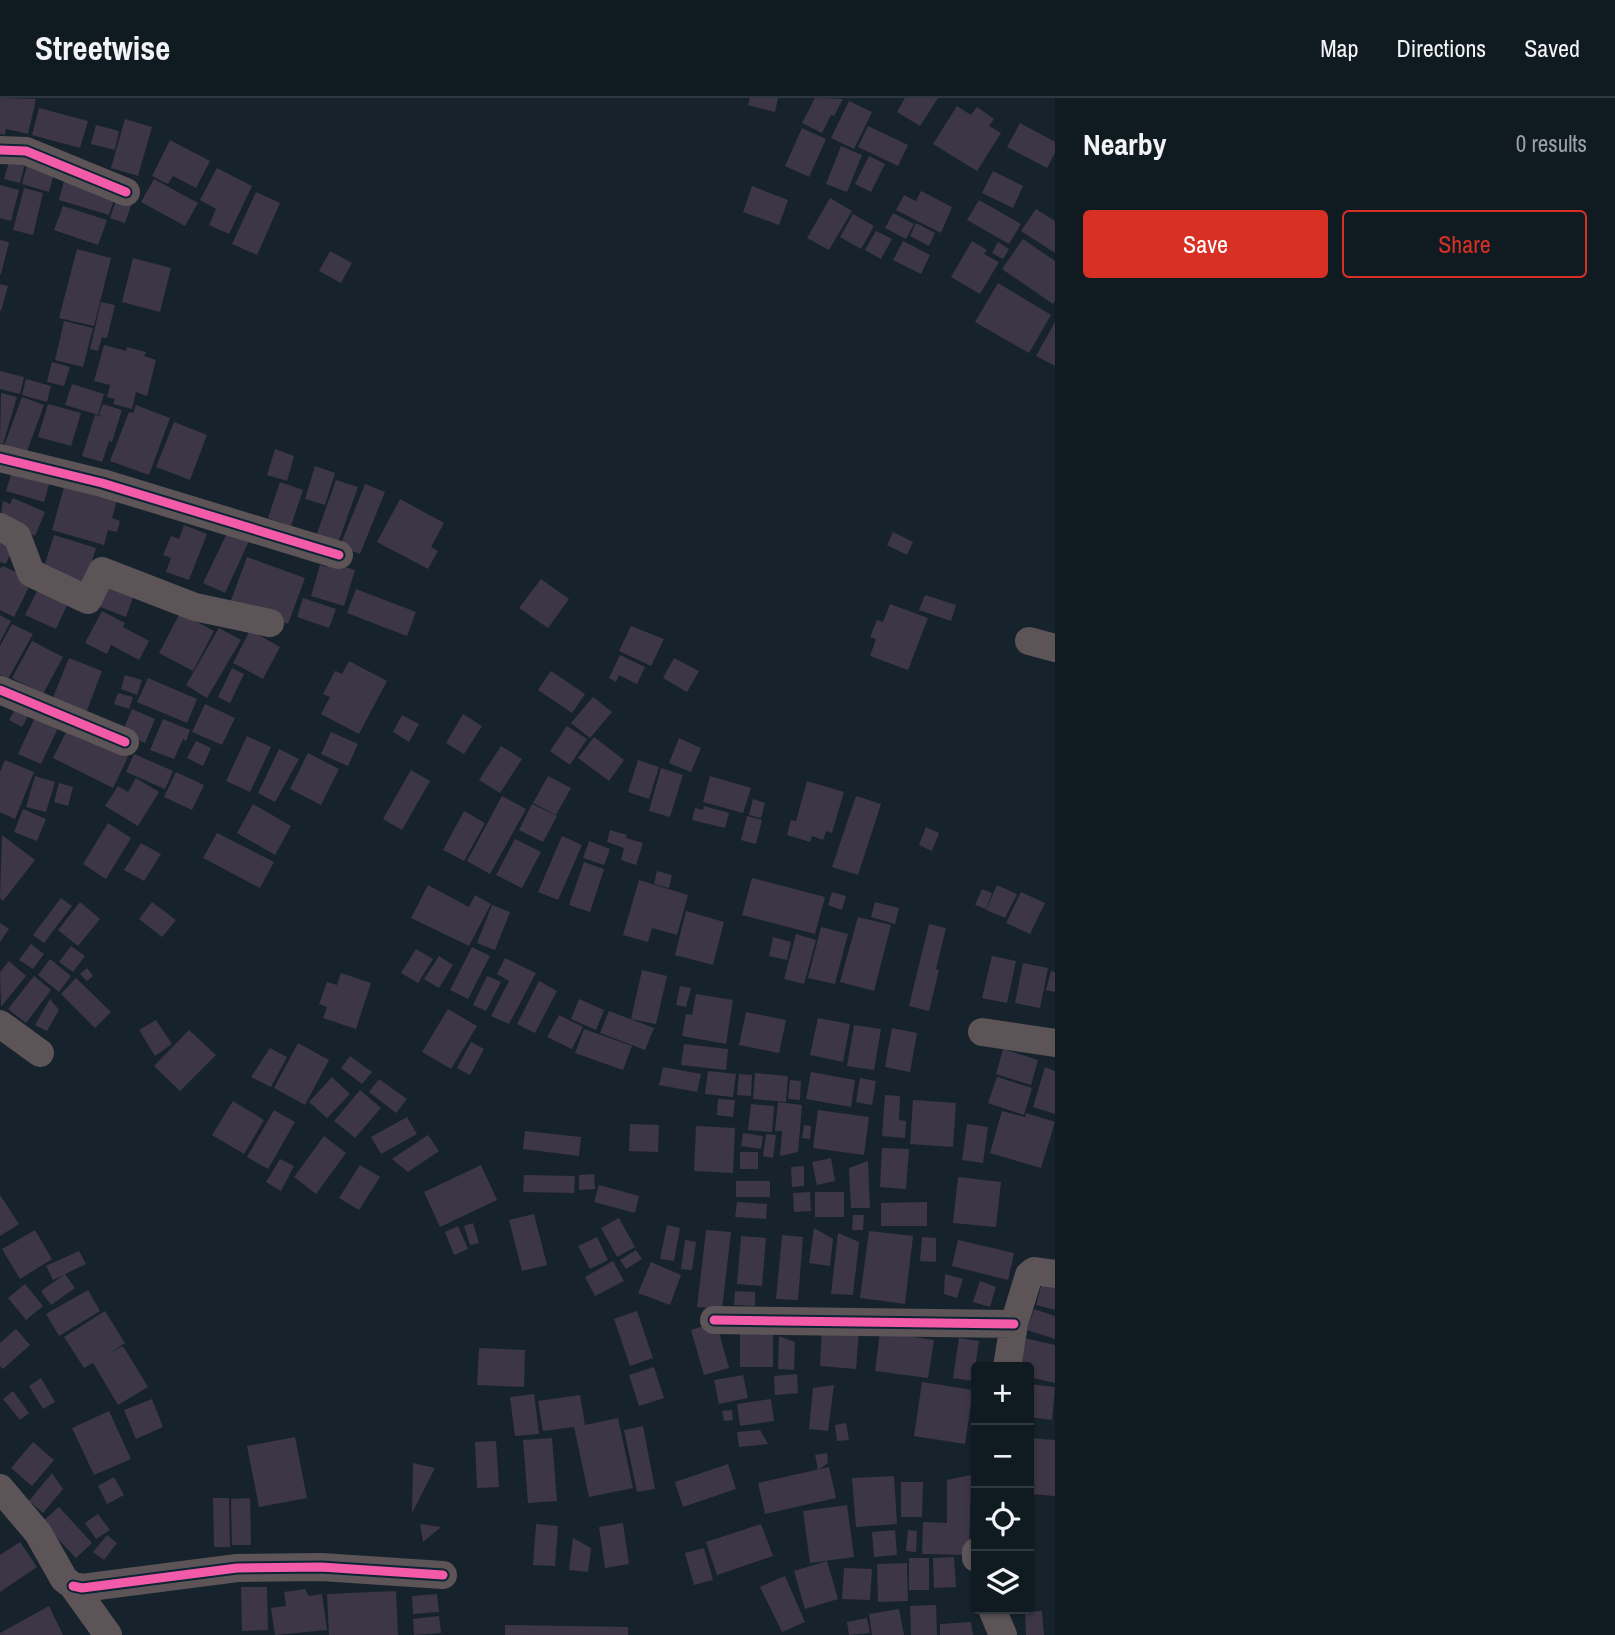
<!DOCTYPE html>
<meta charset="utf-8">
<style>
:root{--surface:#101a21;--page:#1e272e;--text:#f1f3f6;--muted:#9ca1a5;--line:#30383f;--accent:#d93025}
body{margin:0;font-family:"Archivo Narrow",sans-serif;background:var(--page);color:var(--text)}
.controls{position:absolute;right:21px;bottom:21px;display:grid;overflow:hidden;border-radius:7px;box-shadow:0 2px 5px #0004}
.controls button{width:63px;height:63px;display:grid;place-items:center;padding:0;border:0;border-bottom:2px solid var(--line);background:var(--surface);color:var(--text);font:35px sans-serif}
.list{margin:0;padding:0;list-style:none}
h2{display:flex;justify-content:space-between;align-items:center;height:91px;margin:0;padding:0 28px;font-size:30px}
h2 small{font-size:23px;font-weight:400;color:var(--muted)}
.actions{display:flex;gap:14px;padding:21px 28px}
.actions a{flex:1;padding:16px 0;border:2px solid var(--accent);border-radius:7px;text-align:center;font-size:24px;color:var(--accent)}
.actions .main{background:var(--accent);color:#fff}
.icon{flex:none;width:38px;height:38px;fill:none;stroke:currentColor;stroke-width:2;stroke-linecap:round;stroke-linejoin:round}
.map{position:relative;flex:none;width:1055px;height:1537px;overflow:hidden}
header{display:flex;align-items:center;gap:42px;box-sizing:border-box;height:98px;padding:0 35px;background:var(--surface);border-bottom:2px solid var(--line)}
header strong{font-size:33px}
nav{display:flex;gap:38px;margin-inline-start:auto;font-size:24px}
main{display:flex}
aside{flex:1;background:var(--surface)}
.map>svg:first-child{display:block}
.building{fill:#3d3646}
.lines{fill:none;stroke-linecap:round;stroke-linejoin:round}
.minor{stroke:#5d5458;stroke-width:28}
.cycleway-casing{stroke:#0d2435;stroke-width:13}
.cycleway{stroke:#f35aa7;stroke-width:9}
</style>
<header>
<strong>Streetwise</strong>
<nav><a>Map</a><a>Directions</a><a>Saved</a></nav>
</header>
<main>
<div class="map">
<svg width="1055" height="1537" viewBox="0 0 1055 1537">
<rect width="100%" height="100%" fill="#16232c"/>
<path class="building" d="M0 0 36 1 28 36 6 31 5 37 0 36Z
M750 0H778L775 14 748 7Z
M815 0 843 1 834 18 831 17 822 35 802 25Z
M905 0H938L920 28 897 14Z
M849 3 872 14 854 51 831 40Z
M957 8 971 17 977 9 994 21 989 28 1001 35 977 73 933 46Z
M39 10 88 23 80 50 32 37Z
M125 21 152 29 138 78 111 70Z
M1020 25 1055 44V55L1047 70 1007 49Z
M96 27 119 33 115 52 91 46Z
M868 28 908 47 898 68 858 49Z
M802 30 826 41 809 79 785 68Z
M170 42 210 63 196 90 173 78 168 86 152 78Z
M841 48 862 57 847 94 826 86Z
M11 57 26 62 20 85 4 81Z
M869 58 885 66 871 94 855 86Z
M28 64 55 71 49 94 22 86Z
M217 70 252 88 229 136 209 127 216 111 200 102Z
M993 73 1023 88 1013 110 982 95Z
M154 81 198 105 185 128 141 104Z
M64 83 115 98 109 117 59 102Z
M0 87 19 92 11 123 0 120Z
M752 88 788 102 779 127 743 114Z
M24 90 43 95 33 137 13 132Z
M921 93 952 109 941 135 896 112 904 97 916 103Z
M256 94 280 105 257 157 232 146Z
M118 96 133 102 125 125 110 120Z
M830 100 852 113 829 152 807 140Z
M979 102 1021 126 1009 146 967 122Z
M63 108 107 122 98 147 54 132Z
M1036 111 1055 123V155L1021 133Z
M893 115 914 126 906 141 885 130Z
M853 116 874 128 861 151 840 139Z
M916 125 935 135 929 148 910 138Z
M876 133 892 141 881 161 865 152Z
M1023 141 1055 163V203L1053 206 1002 171Z
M0 142 9 144 1 176H0Z
M903 143 930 157 921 176 893 162Z
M972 143 987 152 984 156 999 164 980 196 951 179Z
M998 144 1009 151 1003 161 992 155Z
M77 151 111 160 94 228 59 220Z
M330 153 352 165 341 185 319 173Z
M133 160 171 170 160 214 122 204Z
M998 185 1051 217 1029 255 975 224Z
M0 186 8 188 1 213H0Z
M101 204 115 207 107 240 102 239 98 253 90 251Z
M64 223 93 230 83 269 55 262Z
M1055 224V268L1036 258Z
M104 247 126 253 127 249 146 254 144 258 156 262 147 298 136 294 132 311 113 306 115 301 107 299 110 287 94 283Z
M52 264 70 269 64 288 47 284Z
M0 273 24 279 20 296 0 291Z
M26 281 51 288 47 304 22 297Z
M72 286 104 296 98 317 65 307Z
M1 295 17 299 3 346 0 345Z
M22 299 44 307 26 356 4 348Z
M48 306 81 315 71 348 38 339Z
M103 306 122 312 112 344 109 343 102 364 82 358 95 317 104 319 99 317Z
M136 307 170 320 149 377 110 363 129 314 133 315Z
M174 324 207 337 190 382 156 369Z
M275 351 294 358 287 383 267 377Z
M315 368 335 375 325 407 305 401Z
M13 370 51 380 44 404 6 393Z
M66 382 117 402 112 420 120 423 117 434 108 432 104 447 52 432Z
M336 382 358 389 337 448 315 441Z
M280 384 303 392 291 428 268 420Z
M365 386 385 394 360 456 340 448Z
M13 400 45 414 35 438 0 422 3 403 10 406Z
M400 401 444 425 431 449 438 453 428 471 377 444Z
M184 427 207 436 189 482 166 474 171 460 163 457 171 438 179 441Z
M228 433 249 443 225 495 203 485Z
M893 434 913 444 907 457 887 447Z
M54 437 96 450 85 485 43 472Z
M0 442 14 447 6 466 0 464Z
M247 459 305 480 288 526 230 505Z
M329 464 355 472 344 508 311 498 320 467 327 469Z
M3 468 24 478 30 487 14 519 0 512V471Z
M106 479 136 491 126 519 95 507Z
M541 481 569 501 548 530 519 510Z
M39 489 69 503 56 531 25 517Z
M356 491 416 514 407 538 347 515Z
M925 497 956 507 951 523 919 512Z
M303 500 336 511 329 530 297 519Z
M890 506 928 520 908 572 870 558 876 541 870 539 877 522 883 524Z
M102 513 125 525 123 529 149 543 139 562 111 547 107 556 85 545Z
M180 515 214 533 193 573 159 555Z
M0 517 11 523 0 544Z
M12 526 33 536 8 581 0 577V548Z
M631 528 664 541 651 568 619 553Z
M219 530 241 542 207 600 186 587Z
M250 532 280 549 263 581 233 565Z
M32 543 63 559 43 596 12 580Z
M620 557 645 569 637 586 619 577 616 584 609 580Z
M69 560 102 573 86 615 52 602Z
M674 560 699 573 687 594 663 580Z
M349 563 387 583 359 636 321 616 330 599 323 596 335 573 342 576Z
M232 570 244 576 230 605 218 599Z
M551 573 585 596 572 615 538 592Z
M125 577 142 582 137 597 121 591Z
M148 580 197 601 187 625 137 604Z
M118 595 133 599 129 611 114 606Z
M593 599 612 614 590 640 571 625Z
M19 604 32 611 22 629 9 622Z
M205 606 235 620 222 647 192 634Z
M132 611 155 621 145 645 122 635Z
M37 615 60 626 41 666 18 656Z
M463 616 482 628 464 656 446 645Z
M402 617 419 626 409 644 393 634Z
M163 621 190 632 186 643 183 641 174 661 150 652Z
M567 628 587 641 570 667 550 653Z
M68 630 128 659 113 690 53 660Z
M331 634 358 646 348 668 321 656Z
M247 638 271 649 250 694 226 683Z
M594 639 624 662 609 683 578 660Z
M679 640 701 650 691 674 669 665Z
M196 643 211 650 203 668 187 660Z
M501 648 522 661 500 695 479 682Z
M279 651 299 661 275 704 258 695Z
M308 655 339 671 321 707 290 691Z
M134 656 173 673 165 691 126 674Z
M5 662 34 674 15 721 0 714V674Z
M638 662 659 669 649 701 628 694Z
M661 670 683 677 670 719 649 713Z
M411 672 430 683 402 732 383 721Z
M176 674 204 687 192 712 164 699Z
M35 678 55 684 46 714 26 709Z
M548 678 571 690 556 717 533 705Z
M710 678 751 690 743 715 703 704Z
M136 680 159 694 138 728 105 708 118 688 128 694Z
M807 683 844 694 832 735 826 733 823 742 812 738 810 744 787 737 791 722 796 723Z
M59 685 73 689 68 708 54 704Z
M502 698 526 711 490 776 467 763Z
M856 698 881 706 858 777 832 769Z
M753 701 765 705 761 720 749 717Z
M253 706 291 728 275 757 237 735Z
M532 706 557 718 543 744 519 732Z
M704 708 729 715 725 730 692 722 695 710 703 712Z
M23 711 46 721 37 743 14 734Z
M464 713 485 725 464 763 443 752Z
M747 718 762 722 756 746 741 742Z
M108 725 131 740 106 781 83 766Z
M926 729 939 735 932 753 919 747Z
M610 732 627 737 626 740 643 745 636 767 621 762 624 750 607 744Z
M217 735 274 764 260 790 203 760Z
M2 737 35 762 3 803 0 800Z
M562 738 582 747 558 802 538 794Z
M515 741 541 754 522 790 496 777Z
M589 743 610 751 604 767 583 760Z
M141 745 161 756 144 783 124 772Z
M584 764 604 771 590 814 569 807Z
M657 773 672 777 669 790 654 786Z
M752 780 825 799 815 836 742 817Z
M639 782 688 797 677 837 652 830 648 844 623 837Z
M428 787 469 809 475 797 491 806 469 848 411 820Z
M997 787 1017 796 1005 820 986 812Z
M982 791 992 795 986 811 975 807Z
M832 794 846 798 842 812 828 807Z
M1021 794 1045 805 1030 836 1006 825Z
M61 800 72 808 44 845 33 837Z
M80 804 100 821 78 848 58 832Z
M152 804 176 822 162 839 139 821Z
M875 804 899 810 895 826 871 819Z
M492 807 510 814 495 852 477 845Z
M686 813 724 824 713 867 675 857Z
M858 819 891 827 874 893 840 884Z
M0 825 9 831 0 844Z
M929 826 946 830 936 871 939 872 929 913 909 908Z
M821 829 848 836 835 886 808 880Z
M796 836 816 842 804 886 784 881Z
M773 839 791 844 787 862 769 858Z
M31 846 44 856 33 871 19 862Z
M71 848 85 858 73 874 59 864Z
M472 849 490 858 468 901 450 892Z
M416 851 433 861 418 885 401 875Z
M439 858 453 867 439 890 424 881Z
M992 858 1016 863 1007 905 982 900Z
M505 860 536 875 509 926 491 918 509 883 497 876Z
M50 861 71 878 59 894 38 877Z
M9 863 26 878 1 909 0 874Z
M1023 865 1048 870 1040 910 1015 905Z
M87 870 93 878 87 883 80 876Z
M642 872 667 878 656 926 631 921Z
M1051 873 1055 874V894L1046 892Z
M341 875 371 885 356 931 323 920 327 909 319 906 327 884 337 887Z
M34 878 51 892 26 925 8 911Z
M487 878 501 884 486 913 473 907Z
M76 880 111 914 95 930 61 896Z
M539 883 557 893 535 935 517 926Z
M680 888 691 890 686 909 676 907Z
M696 896 733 902 726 946 682 938 686 916 692 917Z
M50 901 59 912 47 933 35 927Z
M579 901 604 912 596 932 571 921Z
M448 911 477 928 451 971 422 954Z
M609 913 654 930 645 952 600 935Z
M746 914 786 922 779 955 739 947Z
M559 917 583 929 572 951 547 939Z
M818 920 850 926 843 964 810 957Z
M156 922 172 946 155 958 139 932Z
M854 927 881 931 874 972 847 968Z
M892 930 917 935 910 974 885 969Z
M584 931 632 948 623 972 575 955Z
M189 932 216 957 180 993 154 968Z
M471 944 484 951 470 977 457 970Z
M298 945 329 962 305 1007 274 990Z
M684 946 728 951 726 972 681 967Z
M270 950 287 959 271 989 251 979Z
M1003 951 1038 962 1031 987 996 976Z
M350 958 372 974 362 986 341 970Z
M663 969 701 976 697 994 659 987Z
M1045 969 1055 973V1016L1033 1009Z
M708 973 736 976 733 999 705 996Z
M811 974 855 982 851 1009 806 1001Z
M755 975 788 978 786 1004 753 1001Z
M739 976 752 977 751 998 737 997Z
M332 979 350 996 327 1020 309 1004Z
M997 979 1032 990 1024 1017 988 1005Z
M860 980 876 983 872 1007 856 1004Z
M379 981 407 1001 396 1015 369 994Z
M790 982 801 983 800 1002 788 1001Z
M360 992 381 1010 355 1040 334 1023Z
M885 997 900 998 899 1022 906 1023 905 1040 882 1038Z
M718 1001 735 1002 733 1019 717 1017Z
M913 1002 956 1005 953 1049 910 1046Z
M233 1003 264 1022 244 1056 212 1037Z
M778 1004 802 1007 798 1054 780 1058 782 1033H775Z
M751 1006 774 1008 772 1034 748 1032Z
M274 1012 295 1024 268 1071 247 1059Z
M818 1012 869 1019 864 1057 813 1050Z
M1002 1013 1025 1019 1026 1015 1055 1024 1041 1070 990 1055Z
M407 1019 417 1036 381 1056 371 1039Z
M630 1026 659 1027 658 1054 629 1053Z
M967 1026 988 1029 983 1065 962 1062Z
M804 1027 811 1028 810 1041 802 1040Z
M696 1028 735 1030 733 1075 694 1073Z
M525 1033 581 1039 579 1058 523 1051Z
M743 1035 763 1038 761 1051 741 1048Z
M766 1036 776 1037 773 1060 763 1058Z
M428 1037 439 1053 408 1074 392 1061Z
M324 1038 346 1055 316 1096 294 1079Z
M882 1050 909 1051 906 1091 880 1089Z
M740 1054H758V1071H740Z
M831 1060 835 1083 817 1087 812 1064Z
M280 1061 294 1068 281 1093 266 1084Z
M868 1063 870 1110H851L849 1070Z
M360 1067 380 1079 359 1112 339 1100Z
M481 1067 497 1102 440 1129 424 1094Z
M804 1068V1088L792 1089 791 1069Z
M594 1076 595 1091 579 1092V1077Z
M524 1077 575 1078 574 1095 523 1094Z
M958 1079 1001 1084 996 1129 953 1125Z
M736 1083H770V1099H736Z
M599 1087 639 1098 635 1115 594 1104Z
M810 1094 811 1113 794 1114 793 1095Z
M815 1094H844V1119H815Z
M0 1097 19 1126 0 1138Z
M737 1104 767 1106 766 1121 735 1119Z
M927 1104V1128H881V1105Z
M534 1116 547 1167 522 1173 509 1122Z
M853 1117H864L863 1132H852Z
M619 1120 635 1149 617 1159 601 1130Z
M473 1125 479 1145 470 1147 464 1128Z
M667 1127 680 1130 674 1163 660 1161Z
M458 1128 468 1151 454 1157 445 1134Z
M814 1130 833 1141 830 1168 809 1165Z
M35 1132 52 1161 20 1181 2 1151Z
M706 1132 731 1134 722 1211 697 1209Z
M869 1133 913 1138 905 1206 860 1200Z
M838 1135 859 1144 853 1197 831 1196Z
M782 1137 803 1139 798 1202 776 1201Z
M741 1138 766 1140 762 1188 737 1186Z
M597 1139 608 1162 590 1171 578 1148Z
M922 1139 936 1140V1164L920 1163Z
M685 1142 696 1144 692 1172 681 1171Z
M958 1142 1014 1155 1008 1182 952 1168Z
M636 1152 642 1161 626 1171 620 1162Z
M79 1153 86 1166 53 1182 46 1168Z
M613 1163 624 1183 595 1198 585 1179Z
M651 1164 681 1177 670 1207 638 1195Z
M65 1176 75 1190 51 1207 41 1193Z
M945 1176 963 1181 957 1200 944 1196Z
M1043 1181 1055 1185V1212L1036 1207Z
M980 1183 996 1189 990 1209 973 1204Z
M25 1186 43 1208 26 1222 8 1200Z
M88 1192 100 1213 59 1238 46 1216Z
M735 1193 755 1194V1208L734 1207Z
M1034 1211 1055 1218V1241L1027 1232Z
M105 1213 125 1245 110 1255 123 1248 148 1289 118 1307 93 1265 84 1270 64 1239Z
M637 1213 653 1260 630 1268 614 1221Z
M716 1224 729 1270 704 1277 691 1232Z
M822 1229 859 1232 856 1271 820 1268Z
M16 1231 30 1247 3 1271 0 1268V1245Z
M740 1231H773V1269H740Z
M880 1234 934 1242 928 1280 875 1273Z
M779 1238 795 1244 794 1272 778 1271Z
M1020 1239 1055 1247V1285L1029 1279V1269H1014Z
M959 1240 979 1243 973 1283 953 1280Z
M479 1250 525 1252 524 1289 477 1287Z
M654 1269 664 1300 639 1308 629 1277Z
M797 1276 798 1295 775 1297 774 1278Z
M743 1277 748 1300 719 1306 714 1282Z
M41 1280 55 1304 43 1311 29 1288Z
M922 1284 973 1292 965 1346 914 1338Z
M1029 1286 1055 1289 1052 1322 1029 1319Z
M834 1287 828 1333 809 1331 813 1290Z
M13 1293 29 1315 20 1322 3 1301Z
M534 1296 539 1336 515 1338 510 1299Z
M580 1297 585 1327 618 1320 633 1390 589 1399 574 1329 543 1333 538 1303Z
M152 1301 163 1329 136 1341 124 1312Z
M771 1301 774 1323 740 1328 737 1306Z
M732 1312 733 1322 724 1323 722 1313Z
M109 1313 131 1361 94 1377 72 1330Z
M846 1325 849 1342 837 1343 835 1327Z
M643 1328 655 1391 637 1394 624 1332Z
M760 1332 768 1346 739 1349 737 1334Z
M295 1339 307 1400 259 1409 247 1348Z
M552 1340 557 1403 528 1405 523 1342Z
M1029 1340 1055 1342V1398L1029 1396Z
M496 1343 499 1389 477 1390 475 1344Z
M33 1344 54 1362 32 1388 11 1370Z
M827 1355 828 1365 818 1372 815 1357Z
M413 1365 435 1370 412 1415Z
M728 1366 736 1391 683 1409 675 1384Z
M829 1369 836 1400 765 1416 758 1385Z
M52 1375 63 1391 43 1415 29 1403Z
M971 1377 969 1457 922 1456 923 1424 947 1425V1382Z
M894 1378 897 1426 856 1429 852 1380Z
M114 1379 124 1397 107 1406 98 1388Z
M901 1384H923L922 1419H901Z
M213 1400H229L230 1449H214Z
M250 1400 251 1447H232L231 1401Z
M847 1407 854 1459 810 1465 803 1413Z
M59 1409 92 1445 76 1460 42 1424Z
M98 1416 110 1432 96 1441 85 1425Z
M623 1425 629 1466 605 1470 599 1429Z
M420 1426 441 1429 423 1444Z
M536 1426 558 1428 555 1468 533 1467Z
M761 1426 773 1458 717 1477 706 1444Z
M895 1432 897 1457 874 1459 872 1434Z
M908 1432 917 1433 916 1454 906 1453Z
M107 1437 117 1445 104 1462 93 1454Z
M573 1440 591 1450 588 1474 569 1472Z
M20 1444 37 1469 0 1494V1457Z
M704 1450 713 1482 694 1487 685 1455Z
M954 1459 956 1489 934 1490 933 1460Z
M909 1460H929V1492H909Z
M827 1463 838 1501 805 1511 794 1473Z
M907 1465 908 1503 878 1504 877 1466Z
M844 1470 872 1471 870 1502 842 1501Z
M785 1478 805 1524 782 1534 760 1489Z
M241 1489H267L268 1532 242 1533Z
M305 1491 309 1498 322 1496 327 1532 275 1537 271 1510 286 1508 284 1494Z
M396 1493 398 1537H329L327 1496Z
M437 1496 439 1514 413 1516 412 1498Z
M936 1507 937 1537H911L910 1508Z
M49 1508 63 1537H0V1535Z
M899 1511 904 1537H872L869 1516Z
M1042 1513 1044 1537H1026L1025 1514Z
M439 1518 441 1535 414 1537 413 1521Z
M867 1520 870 1535 849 1537 847 1524Z
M971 1524 973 1537H940V1526Z
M505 1527 628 1529V1537H505Z"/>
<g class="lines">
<path class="minor" d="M0 52 26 53 126 94
M0 360 102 385 339 457
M0 429 17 438 31 475 88 502 102 473 195 509 270 525
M1029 543 1055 550
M0 592 125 644
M0 926 40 955
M982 934 1055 945
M714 1222 1014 1226
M1007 1269 1014 1226 1029 1177 1034 1173 1055 1176
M0 1390 38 1435 64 1481 73 1488 108 1537
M976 1454V1460
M73 1488 82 1490 237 1470 321 1469 443 1477
M992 1511 1003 1537"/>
<g class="cycleway-casing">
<path id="cycleway" d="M0 52 26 53 126 94
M0 360 102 385 339 457
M0 592 125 644
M714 1222 1014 1226
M73 1488 82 1490 237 1470 321 1469 443 1477"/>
</g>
<use href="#cycleway" class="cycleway"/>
</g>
</svg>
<div class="controls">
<button>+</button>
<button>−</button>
<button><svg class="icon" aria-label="locate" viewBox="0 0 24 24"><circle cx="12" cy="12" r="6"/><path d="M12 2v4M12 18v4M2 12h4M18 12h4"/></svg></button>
<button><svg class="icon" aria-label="layers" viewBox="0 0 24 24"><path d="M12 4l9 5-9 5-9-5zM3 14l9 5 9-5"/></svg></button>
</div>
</div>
<aside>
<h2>Nearby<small>0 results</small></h2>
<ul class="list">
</ul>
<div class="actions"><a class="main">Save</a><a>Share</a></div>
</aside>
</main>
